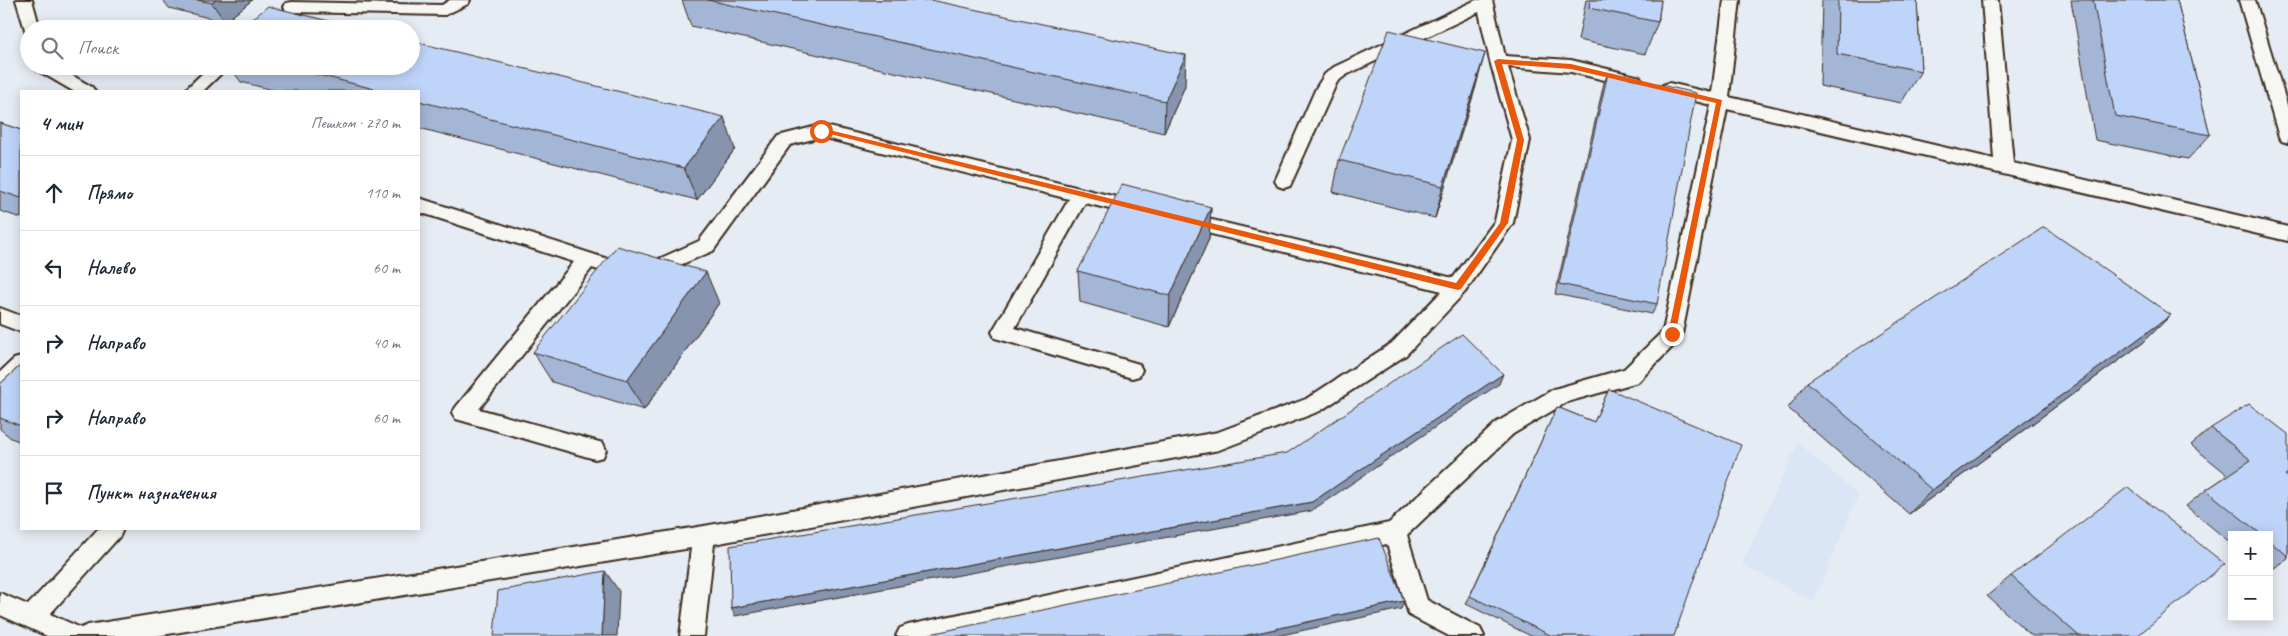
<!DOCTYPE html>
<html lang="ru">
<meta charset="utf-8">
<style>
:root{--surface:#fff;--page:#f2f2f3;--text:#1f2937;--muted:#747a83;--line:#e0e1e3}
body{margin:0;font-family:Caveat,sans-serif;background:var(--page);color:var(--text)}
.controls{position:absolute;right:15px;bottom:15px;display:grid;overflow:hidden;border-radius:0px;box-shadow:0 2px 12px #0003}
.controls button{width:45px;height:45px;display:grid;place-items:center;padding:0;border:0;border-bottom:1px solid var(--line);background:var(--surface);color:var(--text);font:25px sans-serif}
.stop{position:absolute;width:15px;height:15px;margin:-11px;border:4px solid #ea580c;border-radius:50%;background:#fff}
.stop.end{background:#ea580c;border-color:#fff;box-shadow:0 1px 5px #0008}
.list{margin:0;padding:0;list-style:none}
h2{display:flex;justify-content:space-between;align-items:center;height:65px;margin:0;padding:0 20px;font-size:21px}
h2 small{font-size:16px;font-weight:400;color:var(--muted)}
.list li{display:grid;grid-template-columns:32px 1fr auto;gap:15px;align-items:center;box-sizing:border-box;height:75px;padding:0 20px;border-top:1px solid var(--line)}
.list b{display:block;font-size:19px;white-space:nowrap}
.list em{font-size:16px;font-style:normal;color:var(--muted)}
.icon{flex:none;width:28px;height:28px;fill:none;stroke:currentColor;stroke-width:2;stroke-linecap:round;stroke-linejoin:round}
.map{position:relative;flex:none;width:2288px;height:636px;overflow:hidden}
.search{position:absolute;background:var(--surface);box-shadow:0 2px 12px #0003;left:20px;top:20px;width:400px;height:55px;display:flex;align-items:center;gap:12px;box-sizing:border-box;padding:0 18px;border-radius:28px;color:var(--muted);font-size:19px}
.panel{position:absolute;background:var(--surface);box-shadow:0 2px 12px #0003;left:20px;top:90px;width:400px;height:440px;border-radius:0px}
.map>svg:first-child{display:block}
.built{fill:#dae5f6}
.lines{fill:none;stroke-linecap:round;stroke-linejoin:round}
.service-casing{stroke:#3b2a1e;stroke-width:4}
.service{fill:#f6f6f2;fill-rule:evenodd}
.wall{fill:#a4b6d6;stroke:#3b2a1e}
.shaded-wall{fill:#8694ae;stroke:#3b2a1e}
.building{fill:#bfd4f9;stroke:#3b2a1e}
.route{fill:#ea580c}
</style>
<div class="map">
<svg width="2288" height="636" viewBox="0 0 2288 636">
<rect width="100%" height="100%" fill="#e6ecf4"/>
<filter id="ink" filterUnits="userSpaceOnUse"><feTurbulence type="fractalNoise" baseFrequency=".02" numOctaves="2"/><feDisplacementMap in="SourceGraphic" scale="10" xChannelSelector="R" yChannelSelector="G"/><feConvolveMatrix kernelMatrix="1 2 1 2 8 2 1 2 1" color-interpolation-filters="sRGB"/></filter>
<g filter="url(#ink)">
<path class="built" d="M1798 443 1858 495 1814 601 1742 565Z"/>
<g class="lines">
<g class="service-casing">
<path id="service" d="M16 0H32L40 29H29V33H26Z
M450 0H470L468 4 445 15 292 12 286 11 284 7 286 3 292 2 442 5Z
M1476 0H1492L1505 56 1571 60 1640 77 1643 81 1640 85 1634 87 1571 72 1508 67 1530 140 1513 223 1465 292 1406 355 1320 411 1219 450 714 544 704 636H680L691 548 156 636H47L0 615V593L28 605 98 529H123L120 536 50 614 81 628 88 625 704 526 1218 432 1306 399 1392 343 1442 291 1183 227 1176 225 1174 220 1176 215 1183 213 1453 278 1495 221 1512 140 1490 61 1479 12 1346 75 1337 82 1290 186 1284 188 1278 186 1275 181 1316 88 1325 74 1334 67Z
M1724 0H1740L1729 97 1994 159 1982 0H1998L2013 163 2288 227V241L1727 109 1682 334 1679 340 1638 382 1567 402 1513 434 1407 535 1427 600 1480 628 1484 636H1449L1409 615 1387 544 960 636H896L900 628 908 625 1389 523 1497 422 1554 389 1624 369 1663 331 1711 105 1663 93 1660 89 1663 85 1669 83 1712 93Z
M2239 0H2255L2288 108V143L2282 141 2279 137Z
M35 66H56L92 87 95 91H73L37 70Z
M210 66H229L203 91H184Z
M821 125 1145 204 1147 209 1145 214 1138 216 1085 203 1015 328 1139 364 1142 370 1139 376 1132 378 1002 340 995 338 992 332 1069 199 821 137 790 145 713 251 654 276H617L592 268 479 409 603 443 606 450 603 457 595 459 456 419 452 413 456 407 574 262 419 212V198L617 262H652L699 241 778 136Z
M0 308 21 316V332L0 324Z
M21 357V378L7 391 0 394V372L14 359Z"/>
</g>
<use href="#service" class="service"/>
</g>
<path class="wall" d="M163 0H252L225 22 169 8Z
M682 0H931L1185 86 1164 133 691 26Z
M1586 0H1661L1658 22 1645 54 1578 40Z
M1822 0H1917L1921 71 1901 103 1820 86Z
M2071 0H2177L2210 135 2188 159 2095 140Z
M229 66H411L735 149 697 200 419 128V91H277L241 82Z
M1608 73 1657 304 1652 314 1555 294 1604 83Z
M1476 86 1435 218 1333 192 1339 160Z
M0 123 21 130V218L0 211Z
M1211 207 1209 239 1169 327 1080 302 1078 271Z
M719 303 644 410 552 382 533 352Z
M2144 342 1909 514 1788 408 1807 382Z
M21 365V442L11 438 0 429V384Z
M1609 389 1674 636H1531L1466 604 1557 407 1594 422Z
M2211 428 2288 477V559L2269 571V535H2232V544L2186 506 2206 490 2228 475 2191 445Z
M2011 576 2137 636H2032L1987 596Z"/>
<path class="shaded-wall" d="M216 0H252L225 22 212 3Z
M1485 53 1476 86 1435 218 1443 186Z
M1186 55 1185 86 1164 133 1165 101Z
M724 117 735 149 697 200 684 168Z
M1211 207 1209 239 1169 327 1170 296Z
M706 272 719 303 644 410 627 380Z
M2171 315 2144 342 1909 514 1932 490Z
M1503 374 1499 384 1311 511 735 616 731 608 1312 502Z
M605 571 619 591 617 636H602Z
M1404 601 1401 609 1277 636H1243Z"/>
<path class="building" d="M198 0H216L212 3Z
M708 0H931L1186 55 1165 101Z
M1590 0H1661L1658 22 1589 8Z
M1838 0H1917L1921 71 1837 54Z
M2093 0H2177L2210 135 2115 116Z
M268 6 361 29H241Z
M1389 30 1485 53 1443 186 1339 160Z
M411 41 724 117 684 168 419 101V91H382L284 66H411Z
M1608 73 1696 93 1657 304 1559 284Z
M0 123 21 130V198L0 191Z
M1122 184 1211 207 1170 296 1078 271Z
M2044 227 2171 315 1932 490 1807 382Z
M617 246 706 272 627 380 533 352Z
M1462 334 1503 374 1312 502 731 608 730 546 1287 453Z
M21 365V426L0 418V384Z
M1609 389 1741 445 1674 636H1552L1470 596 1557 407 1594 422Z
M2249 404 2288 434V473L2285 475 2288 477V556L2269 541V535H2262L2206 490 2251 460 2211 428Z
M2128 487 2225 564 2137 636H2079L2011 576Z
M1379 538 1404 601 1243 636H921Z
M605 571 602 636H494L498 591Z"/>
</g>
<path class="route" d="M1498 59 1571 64 1722 100 1675 336 1672 337 1668 334 1716 103 1571 69 1502 64 1524 140 1508 223 1461 289 1458 290 818 131 821 128 1456 283 1500 223 1517 140 1494 61Z"/>
</svg>
<div class="controls">
<button>+</button>
<button>−</button>
</div>
<div class="stop" style="left:821px;top:131px"></div>
<div class="stop end" style="left:1672px;top:334px"></div>
<div class="search"><svg class="icon" aria-label="search" viewBox="0 0 24 24"><circle cx="10" cy="10" r="6"/><path d="M15 15l6 6"/></svg>Поиск</div>
<section class="panel">
<h2>4 мин<small>Пешком · 270 m</small></h2>
<ul class="list">
<li><svg class="icon" aria-label="ahead" viewBox="0 0 24 24"><path d="M12 20V5M6 11l6-6 6 6"/></svg><div><b>Прямо</b></div><em>110 m</em></li>
<li><svg class="icon" aria-label="left" viewBox="0 0 24 24"><path d="M17 20v-9H6M10 6l-5 5 5 5"/></svg><div><b>Налево</b></div><em>60 m</em></li>
<li><svg class="icon" aria-label="right" viewBox="0 0 24 24"><path d="M7 20v-9h11M14 6l5 5-5 5"/></svg><div><b>Направо</b></div><em>40 m</em></li>
<li><svg class="icon" aria-label="right" viewBox="0 0 24 24"><path d="M7 20v-9h11M14 6l5 5-5 5"/></svg><div><b>Направо</b></div><em>60 m</em></li>
<li><svg class="icon" aria-label="arrive" viewBox="0 0 24 24"><path d="M6 21V4h12l-3 4 3 4H6"/></svg><div><b>Пункт назначения</b></div></li>
</ul>
</section>
</div>
